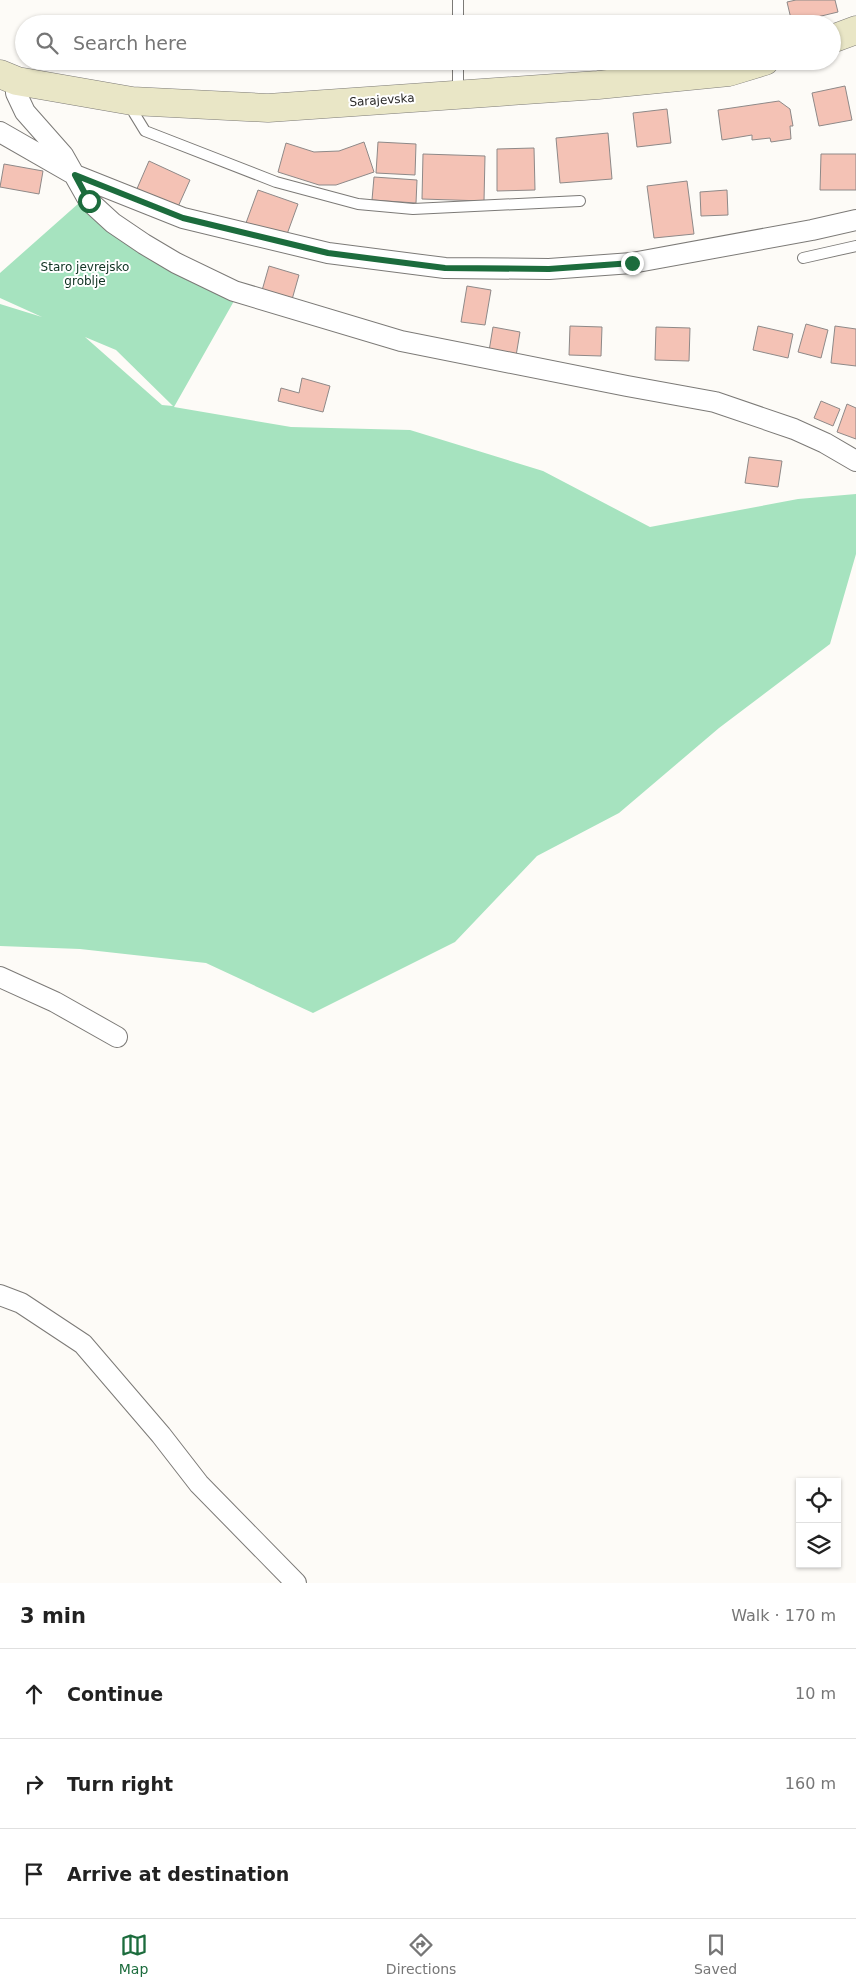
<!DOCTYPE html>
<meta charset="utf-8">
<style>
:root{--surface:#fff;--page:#f6f6f6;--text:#222;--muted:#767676;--line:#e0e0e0;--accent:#1c6c3d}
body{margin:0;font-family:"DejaVu Sans",sans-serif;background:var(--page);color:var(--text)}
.controls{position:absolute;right:15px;bottom:15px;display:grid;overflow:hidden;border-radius:0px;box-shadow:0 1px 4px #0004}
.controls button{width:45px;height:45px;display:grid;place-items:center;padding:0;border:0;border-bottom:1px solid var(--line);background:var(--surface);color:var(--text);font:25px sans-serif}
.stop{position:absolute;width:15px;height:15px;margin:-11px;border:4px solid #1c6c3d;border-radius:50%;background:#fff}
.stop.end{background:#1c6c3d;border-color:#fff;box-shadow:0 1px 5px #0008}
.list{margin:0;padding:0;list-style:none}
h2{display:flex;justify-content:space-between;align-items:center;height:65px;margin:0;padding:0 20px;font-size:21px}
h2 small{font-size:16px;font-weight:400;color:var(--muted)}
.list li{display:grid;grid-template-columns:32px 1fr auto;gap:15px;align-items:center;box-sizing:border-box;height:90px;padding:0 20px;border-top:1px solid var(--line)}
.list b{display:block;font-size:19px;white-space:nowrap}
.list em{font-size:16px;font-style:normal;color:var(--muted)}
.icon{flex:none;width:28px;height:28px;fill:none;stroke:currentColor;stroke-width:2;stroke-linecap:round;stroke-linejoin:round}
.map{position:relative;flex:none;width:856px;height:1583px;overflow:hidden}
.search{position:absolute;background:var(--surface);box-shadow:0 1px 4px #0004;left:15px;right:15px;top:15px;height:55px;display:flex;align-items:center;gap:12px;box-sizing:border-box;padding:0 18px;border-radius:28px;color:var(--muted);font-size:19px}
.sheet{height:335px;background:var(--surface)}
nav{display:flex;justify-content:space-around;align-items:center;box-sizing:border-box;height:70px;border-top:1px solid var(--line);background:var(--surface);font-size:14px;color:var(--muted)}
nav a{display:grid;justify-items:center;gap:2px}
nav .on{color:var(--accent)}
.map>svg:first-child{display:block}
.green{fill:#a6e3bf;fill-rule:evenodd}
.building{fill:#f4c2b5;stroke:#8e8988}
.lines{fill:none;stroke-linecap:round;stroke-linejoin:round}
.lane-casing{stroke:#7c7a77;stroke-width:12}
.street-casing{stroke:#7c7a77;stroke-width:22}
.secondary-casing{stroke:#7c7a77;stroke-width:29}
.lane{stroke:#fff;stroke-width:10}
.street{stroke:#fff;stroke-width:20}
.secondary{stroke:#e9e6c6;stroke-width:28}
.route{stroke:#1c6c3d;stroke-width:6}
.labels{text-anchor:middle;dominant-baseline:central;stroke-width:4;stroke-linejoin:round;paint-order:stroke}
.street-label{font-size:12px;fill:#2a2928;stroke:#fff}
.park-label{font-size:12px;fill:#0f3221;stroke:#fff}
</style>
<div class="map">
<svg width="856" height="1583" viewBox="0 0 856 1583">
<rect width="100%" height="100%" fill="#fdfbf7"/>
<path class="green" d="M79 203 234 301 174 407 291 427 410 430 543 471 650 527 798 499 856 494V554L830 644 719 728 619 813 537 856 455 942 313 1013 206 963 80 949 0 946V304L42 317 0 298V273ZM85 337 116 350 173 406 162 405Z"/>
<path class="building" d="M796 0H835L838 12 792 23 787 2Z
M845 86 852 120 819 126 812 93Z
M779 101 790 109 793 126H790L791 139 771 142 770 138 752 140V135L722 140 718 110Z
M667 109 671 143 637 147 633 113Z
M608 133 612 179 560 183 556 138Z
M364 142 374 172 336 185H319L278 172 286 143 314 152 339 151Z
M378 142 416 144 415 175 376 173Z
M534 148 535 190 497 191V149Z
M423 154 485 156 484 201 422 199Z
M821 154H856V190H820Z
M149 161 190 180 177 209 136 191Z
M4 164 43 171 39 194 0 187Z
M374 177 417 180 416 203 372 200Z
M687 181 694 234 654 238 647 186Z
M258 190 298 204 286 237 246 223Z
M727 190 728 215 701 216 700 192Z
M269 266 299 275 291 303 261 294Z
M467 286 491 290 485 325 461 322Z
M806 324 828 330 821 358 798 352Z
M570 326 602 327 601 356 569 355Z
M758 326 793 334 788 358 753 350Z
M835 326 856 329V366L831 363Z
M493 327 520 332 516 356 489 351Z
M656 327 690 328 689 361 655 360Z
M302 378 330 386 323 412 278 401 281 388 299 393Z
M821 401 840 409 833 426 814 418Z
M847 404 856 408V439L837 432Z
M749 457 782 461 778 487 745 483Z"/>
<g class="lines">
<g class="lane-casing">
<path id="lane" d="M458 0V24
M458 61V94
M132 102 134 113 145 131 276 182 358 204 413 209 580 201
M803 258 856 246"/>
</g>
<g class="street-casing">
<path id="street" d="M17 81 16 93 25 112 63 155 89 201 113 223 144 244 176 263 234 291 401 341 627 386 715 402 794 429 825 443 856 461
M0 132 75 175 183 218 328 253 445 268 549 269 632 263 812 230 856 220
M0 977 55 1002 117 1037
M0 1295 21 1303 83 1344 161 1435 199 1484 296 1583"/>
</g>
<g class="secondary-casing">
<path id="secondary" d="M832 39 856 30
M0 74 17 81 132 101 268 108 598 85 729 72 765 61"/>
</g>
<use href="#lane" class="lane"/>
<use href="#street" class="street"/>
<use href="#secondary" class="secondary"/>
</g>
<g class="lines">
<path class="route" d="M89 201 75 175 183 218 328 253 445 268 549 269 632 263"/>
</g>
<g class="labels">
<g class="street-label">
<text transform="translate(382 100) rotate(-4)">Sarajevska</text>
</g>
<g class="park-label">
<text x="85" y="267">Staro jevrejsko<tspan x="85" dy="14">groblje</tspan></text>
</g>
</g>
</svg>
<div class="controls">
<button><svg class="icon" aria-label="locate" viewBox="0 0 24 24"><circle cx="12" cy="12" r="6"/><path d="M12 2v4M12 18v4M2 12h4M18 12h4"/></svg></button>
<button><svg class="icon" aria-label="layers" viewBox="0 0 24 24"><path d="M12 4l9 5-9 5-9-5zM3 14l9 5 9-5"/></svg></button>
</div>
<div class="stop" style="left:89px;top:201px"></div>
<div class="stop end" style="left:632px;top:263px"></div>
<div class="search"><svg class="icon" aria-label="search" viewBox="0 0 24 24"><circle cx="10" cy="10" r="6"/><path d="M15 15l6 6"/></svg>Search here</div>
</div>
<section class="sheet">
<h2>3 min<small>Walk · 170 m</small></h2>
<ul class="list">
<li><svg class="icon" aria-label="ahead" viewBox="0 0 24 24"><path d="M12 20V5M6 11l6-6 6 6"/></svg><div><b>Continue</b></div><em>10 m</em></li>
<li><svg class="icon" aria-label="right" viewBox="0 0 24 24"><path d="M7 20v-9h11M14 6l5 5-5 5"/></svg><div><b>Turn right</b></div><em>160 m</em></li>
<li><svg class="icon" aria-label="arrive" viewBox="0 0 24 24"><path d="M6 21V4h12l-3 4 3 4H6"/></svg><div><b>Arrive at destination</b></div></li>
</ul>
</section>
<nav>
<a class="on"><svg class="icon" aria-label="map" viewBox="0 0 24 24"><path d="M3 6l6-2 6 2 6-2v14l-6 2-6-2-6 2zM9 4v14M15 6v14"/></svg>Map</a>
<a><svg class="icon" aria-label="directions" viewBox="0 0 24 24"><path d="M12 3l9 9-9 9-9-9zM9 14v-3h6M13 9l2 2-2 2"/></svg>Directions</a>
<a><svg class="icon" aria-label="saved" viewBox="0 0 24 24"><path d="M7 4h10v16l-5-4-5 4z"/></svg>Saved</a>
</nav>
